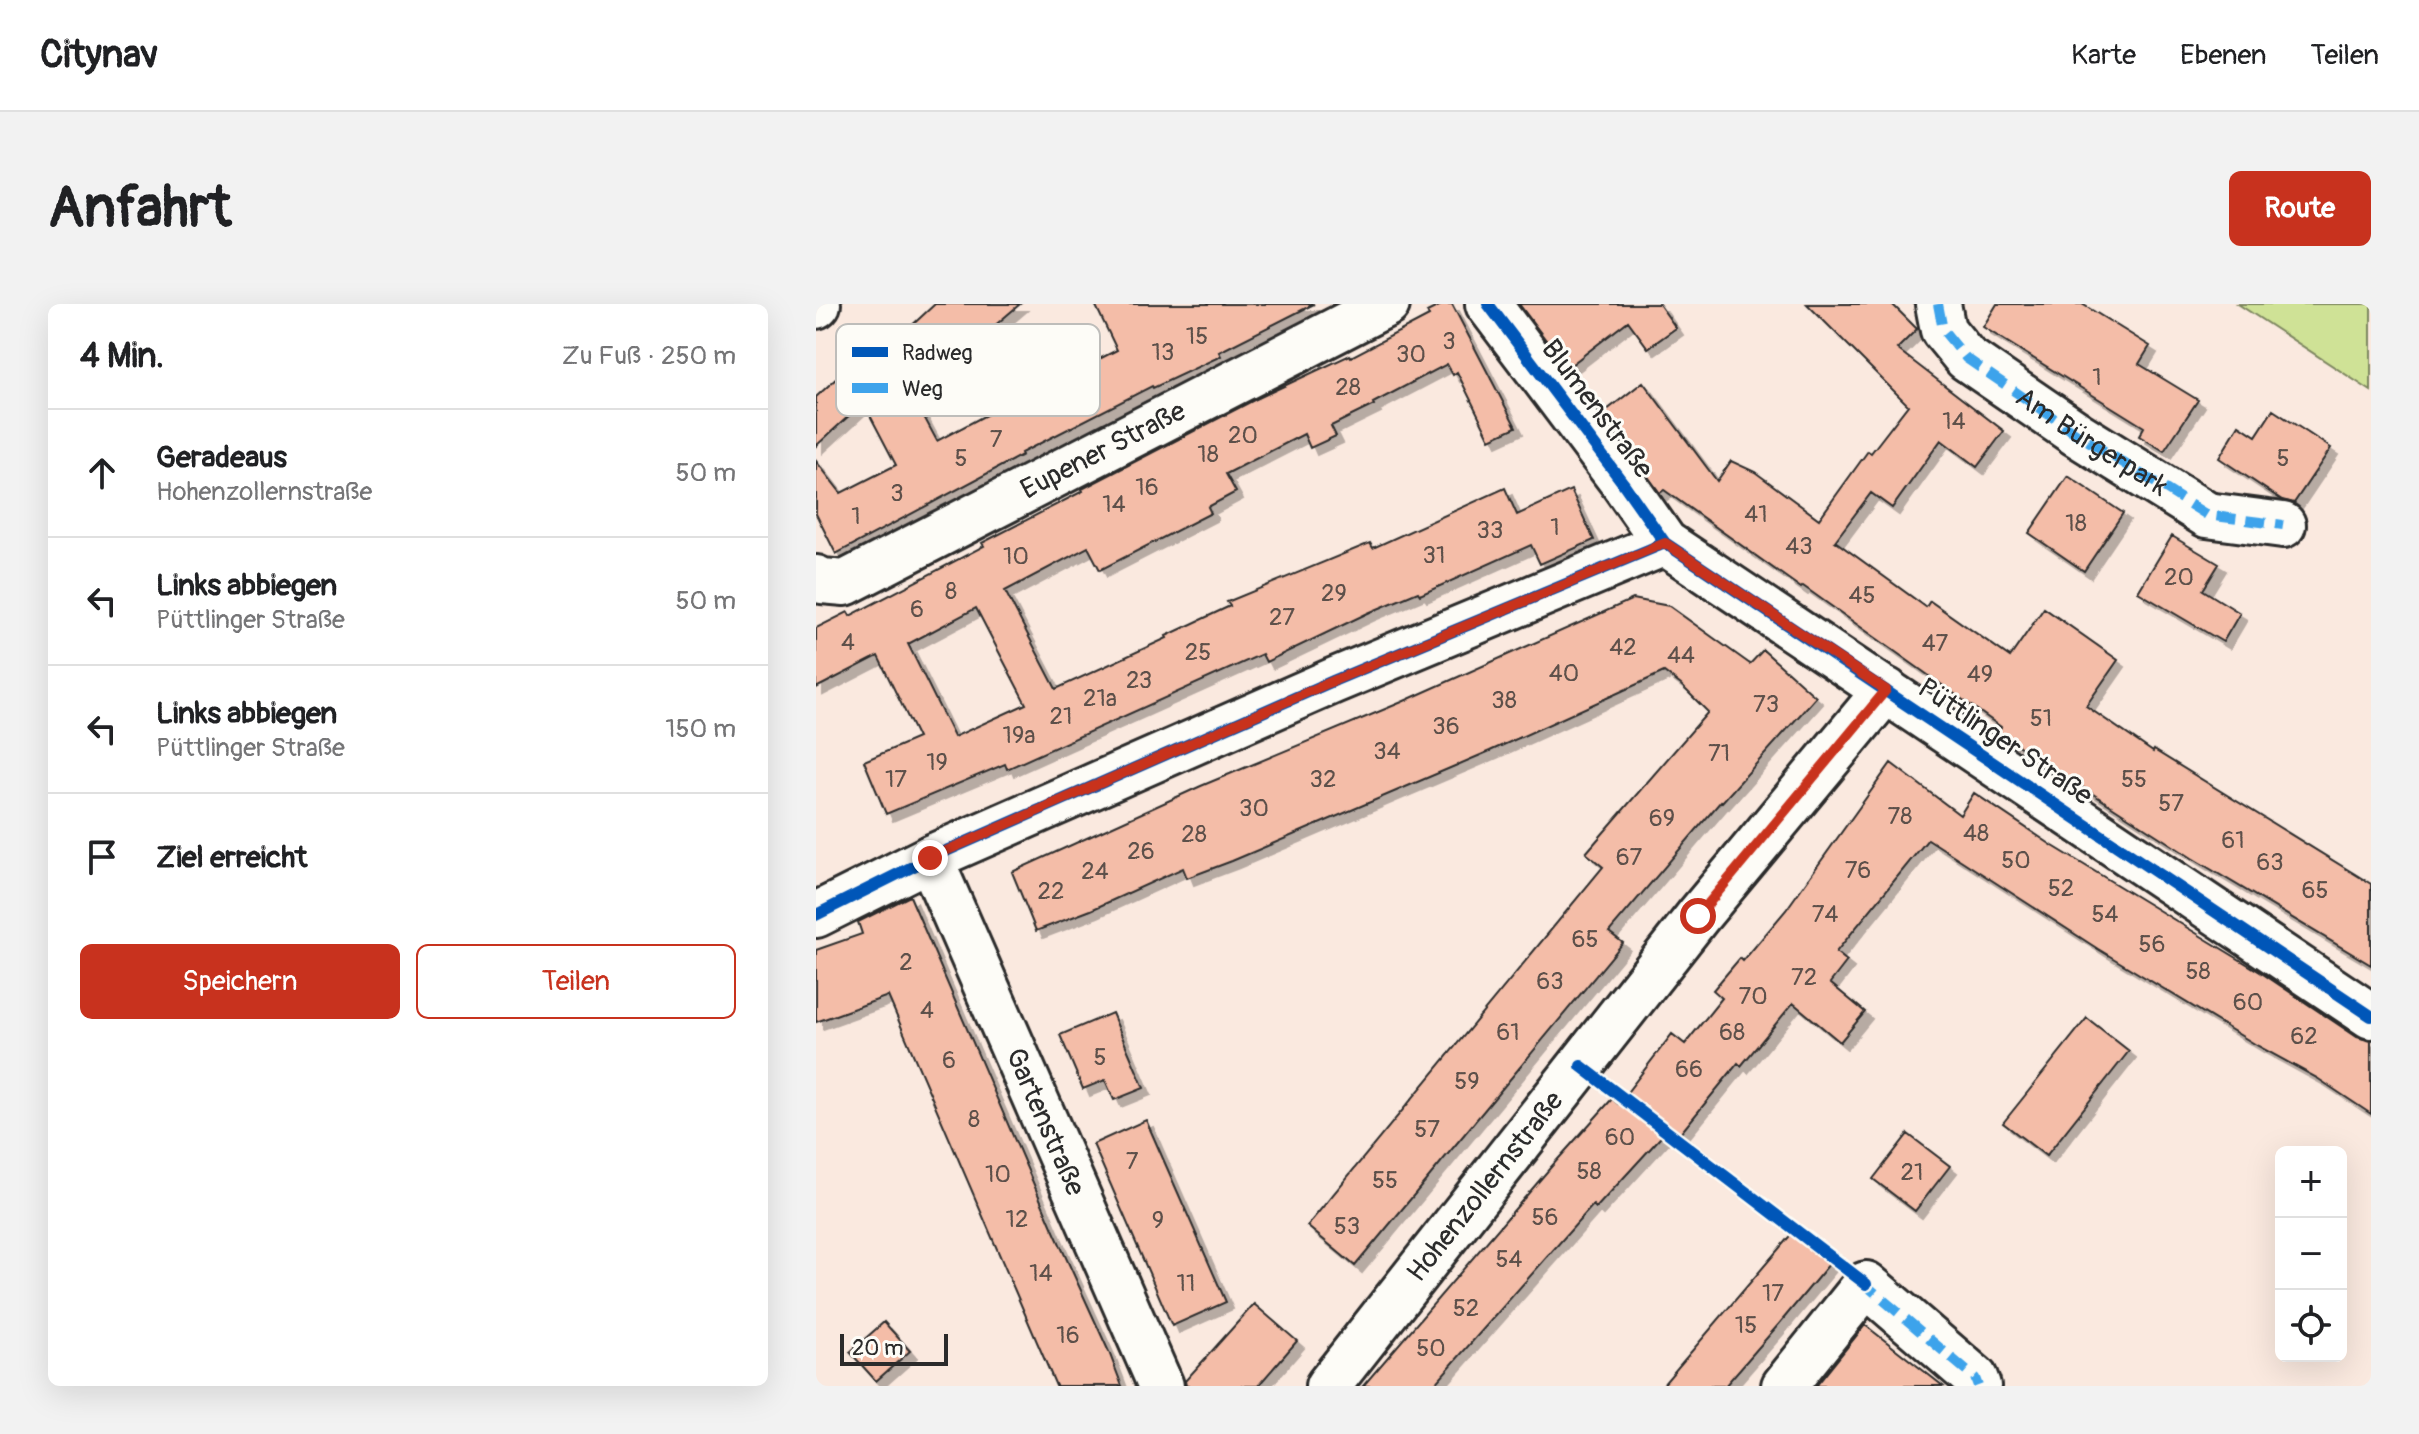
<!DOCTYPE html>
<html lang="de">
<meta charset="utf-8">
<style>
:root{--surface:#fff;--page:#f2f2f2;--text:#202124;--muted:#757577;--line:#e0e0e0;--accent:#c8321e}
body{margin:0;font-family:Pangolin,sans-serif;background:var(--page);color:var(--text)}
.controls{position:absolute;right:24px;bottom:24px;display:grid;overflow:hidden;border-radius:12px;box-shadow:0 8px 32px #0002}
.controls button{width:72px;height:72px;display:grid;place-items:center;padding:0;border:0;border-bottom:2px solid var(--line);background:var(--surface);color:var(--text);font:40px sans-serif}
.scale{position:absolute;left:24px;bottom:20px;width:108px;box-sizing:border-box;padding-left:8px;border:4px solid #2b2b2b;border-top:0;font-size:22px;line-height:28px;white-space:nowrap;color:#2b2b2b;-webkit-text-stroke:6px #fdfcf7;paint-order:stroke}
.stop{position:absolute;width:24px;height:24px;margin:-18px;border:6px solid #c8321e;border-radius:50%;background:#fff}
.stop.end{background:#c8321e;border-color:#fff;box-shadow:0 2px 8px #0008}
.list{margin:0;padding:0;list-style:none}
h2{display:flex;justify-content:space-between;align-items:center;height:104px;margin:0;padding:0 32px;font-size:34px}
h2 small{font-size:26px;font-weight:400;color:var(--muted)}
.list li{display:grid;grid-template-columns:52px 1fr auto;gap:24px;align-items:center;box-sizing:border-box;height:128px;padding:0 32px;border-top:2px solid var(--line)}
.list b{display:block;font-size:30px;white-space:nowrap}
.list p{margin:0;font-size:26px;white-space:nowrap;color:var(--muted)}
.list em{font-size:26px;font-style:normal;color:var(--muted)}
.actions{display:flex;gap:16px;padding:24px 32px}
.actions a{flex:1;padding:18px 0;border:2px solid var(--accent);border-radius:12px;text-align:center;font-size:28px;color:var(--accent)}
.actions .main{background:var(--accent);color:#fff}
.icon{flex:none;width:44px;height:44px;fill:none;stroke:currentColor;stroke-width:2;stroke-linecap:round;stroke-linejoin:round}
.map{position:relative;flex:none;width:1555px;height:1082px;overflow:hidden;border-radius:12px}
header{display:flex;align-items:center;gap:48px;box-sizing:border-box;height:112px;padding:0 40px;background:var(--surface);border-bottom:2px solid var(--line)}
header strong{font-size:38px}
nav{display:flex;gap:44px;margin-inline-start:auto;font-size:28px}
.intro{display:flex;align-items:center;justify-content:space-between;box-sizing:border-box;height:192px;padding:0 48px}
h1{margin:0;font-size:56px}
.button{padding:20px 36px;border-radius:12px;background:var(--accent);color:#fff;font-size:28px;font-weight:700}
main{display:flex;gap:48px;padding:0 48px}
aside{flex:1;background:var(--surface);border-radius:12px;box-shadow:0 8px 32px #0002}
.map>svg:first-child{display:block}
.green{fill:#cfe296;stroke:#7d8660;stroke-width:2}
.building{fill:#f4bda8;stroke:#2b2b2b;stroke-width:2;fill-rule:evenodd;filter:url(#shadow)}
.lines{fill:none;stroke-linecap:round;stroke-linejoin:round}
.minor-casing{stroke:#2b2b2b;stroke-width:50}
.minor{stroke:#fdfcf7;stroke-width:44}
.quiet{stroke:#3ea3eb;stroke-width:10;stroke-dasharray:20 10;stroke-linecap:butt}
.cycleway-casing{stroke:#fdfcf7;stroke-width:17}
.cycleway{stroke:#0057b8;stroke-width:12}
.route{stroke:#c8321e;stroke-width:10}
.labels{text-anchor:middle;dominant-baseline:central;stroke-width:6;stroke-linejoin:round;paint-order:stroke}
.number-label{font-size:24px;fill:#5d504a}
.street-label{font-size:28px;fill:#2b2b2b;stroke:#fdfcf7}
.key{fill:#fdfcf7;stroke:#bebdba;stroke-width:2}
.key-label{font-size:22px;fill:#2b2b2b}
</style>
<header>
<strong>Citynav</strong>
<nav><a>Karte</a><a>Ebenen</a><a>Teilen</a></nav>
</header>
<div class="intro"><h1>Anfahrt</h1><a class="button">Route</a></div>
<main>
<aside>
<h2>4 Min.<small>Zu Fuß · 250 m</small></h2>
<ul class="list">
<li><svg class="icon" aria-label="ahead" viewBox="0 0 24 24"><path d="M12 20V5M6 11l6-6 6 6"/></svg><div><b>Geradeaus</b><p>Hohenzollernstraße</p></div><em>50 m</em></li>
<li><svg class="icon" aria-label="left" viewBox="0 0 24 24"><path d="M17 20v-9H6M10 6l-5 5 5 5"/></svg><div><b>Links abbiegen</b><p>Püttlinger Straße</p></div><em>50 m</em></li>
<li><svg class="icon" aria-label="left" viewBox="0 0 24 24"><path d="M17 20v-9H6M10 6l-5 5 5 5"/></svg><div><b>Links abbiegen</b><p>Püttlinger Straße</p></div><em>150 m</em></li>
<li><svg class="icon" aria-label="arrive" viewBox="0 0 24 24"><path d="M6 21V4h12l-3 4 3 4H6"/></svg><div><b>Ziel erreicht</b></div></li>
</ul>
<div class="actions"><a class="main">Speichern</a><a>Teilen</a></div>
</aside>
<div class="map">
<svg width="1555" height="1082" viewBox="0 0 1555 1082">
<defs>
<filter id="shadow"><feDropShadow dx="7" dy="7" stdDeviation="0" flood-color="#0004"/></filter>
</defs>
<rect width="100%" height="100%" fill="#fae9df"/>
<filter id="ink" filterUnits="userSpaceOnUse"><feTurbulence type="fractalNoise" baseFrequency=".0125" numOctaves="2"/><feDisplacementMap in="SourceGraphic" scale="16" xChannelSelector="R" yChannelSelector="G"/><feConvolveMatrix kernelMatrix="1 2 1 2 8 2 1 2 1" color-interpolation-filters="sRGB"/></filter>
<g filter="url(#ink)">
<path class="green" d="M1422 0H1555V87Z"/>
<path class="building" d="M119 0H204L176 24 211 92 301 46 279 0H498L403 48 405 52 337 84 336 82 205 149 206 151 20 250 0 210V157L25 189 80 161 36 77ZM154 42 185 103 121 137 98 94Z
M627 0H636L700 123 674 135 641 68 637 71 631 60 557 99 558 101 515 122 520 132 494 144 488 130 410 170 420 188 392 203 395 209 284 266 272 243 189 287 240 385 351 334 350 332 414 302 411 298 554 239 557 244 689 184 701 211 755 186 778 236 724 260 715 241 604 291 602 288 552 309 450 358 446 350 191 465 189 460 70 510 48 457 102 434 62 352 0 384V324L32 308 34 312 168 242 166 239 267 187 266 185 438 96 534 51 535 53 613 12 611 8ZM160 304 210 400 138 433 92 340Z
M703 0H843L860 24 832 44 812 17 751 64Z
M991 0H1076L1101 25 1081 45 1188 127 1161 163 1125 136 1076 204 1055 189 1019 237 1110 303 1114 297 1194 353 1228 304 1302 356 1270 402 1337 448 1338 446 1555 580V661L1376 554 1229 459 1182 428 1185 423 987 282 985 284 848 186 844 189 786 110 827 78 901 177 915 157 939 168 1003 215 1052 147 1055 149 1092 101Z
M1181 0H1266L1334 42 1323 60 1382 96 1348 147 1323 132 1328 123 1167 23Z
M22 73 47 99 0 142V93Z
M1457 106 1515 144 1478 199 1466 196 1403 154 1423 121 1440 132Z
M1252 172 1307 209 1268 267 1213 229Z
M1356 232 1403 260 1387 286 1424 309 1407 338 1322 288Z
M817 295 853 302 934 360 947 346 1000 393 906 498 905 497 793 628 807 639 539 962 491 922 787 563 770 549 892 408 865 381 848 368 674 447 416 557 371 574 367 564 275 606 220 627 196 568 385 482 586 398Z
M1075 459 1144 511 1158 489 1237 542 1444 668 1541 733 1555 737V810L1501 774 1442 742 1282 645 1112 535 1020 648 1031 657 1014 679 1049 708 1024 738 977 699 925 762 922 759 864 830 855 822 780 904 777 901 617 1082H547L735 863 796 795 802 800 856 730 869 740 906 694 897 686 924 654 927 657 970 606Z
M94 592 237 925 293 1048 306 1082H240L72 692 0 718V646L46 630 42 618Z
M296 709 328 784 298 796 289 776 267 785 244 731Z
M1271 714 1313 747 1230 852 1187 819Z
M330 816 410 998 356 1022 277 840Z
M1092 830 1134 862 1099 907 1057 875Z
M978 927 1014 959 963 1020 909 1082H846Z
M438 1000 481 1037 442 1082H370L369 1077Z
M68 1018 94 1047 60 1077 34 1048Z
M1049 1021 1127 1082H1000Z"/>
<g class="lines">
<g class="minor-casing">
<g id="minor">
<path d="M672 0 807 179 849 239 1555 712"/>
<path id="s1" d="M1122 0 1127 26 1150 54 1261 130 1391 211 1467 221"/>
<path d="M0 2 2 0"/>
<path id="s2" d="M0 274 6 277 29 279 571 0"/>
<path id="s3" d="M114 554 345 1082"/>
<path d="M0 611 114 554 517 377 849 239"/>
<path id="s4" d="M512 1082 882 612 1070 386"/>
<path d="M968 1082 1050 980 1159 1074 1162 1082"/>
</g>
</g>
<use href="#minor" class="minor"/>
<path class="quiet" d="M1122 0 1127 26 1150 54 1261 130 1391 211 1467 221
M1044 976 1159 1074 1162 1082"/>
<g class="cycleway-casing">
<path id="cycleway" d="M672 0 807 179 849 239 1555 712
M0 611 114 554 517 377 849 239
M765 762 1050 980"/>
</g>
<use href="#cycleway" class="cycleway"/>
</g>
</g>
<g class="lines" filter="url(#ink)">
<path class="route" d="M114 554 517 377 849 239 1070 386 882 612"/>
</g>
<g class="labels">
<g class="number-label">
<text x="381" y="32">15</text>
<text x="633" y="37">3</text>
<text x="347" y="48">13</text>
<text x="595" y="50">30</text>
<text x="1281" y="73">1</text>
<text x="532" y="83">28</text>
<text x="1138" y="117">14</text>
<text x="427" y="131">20</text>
<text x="180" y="135">7</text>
<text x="392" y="150">18</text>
<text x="145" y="154">5</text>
<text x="1467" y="154">5</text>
<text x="331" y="183">16</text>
<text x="81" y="189">3</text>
<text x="298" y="200">14</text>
<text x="940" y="210">41</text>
<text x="40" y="212">1</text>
<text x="1260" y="219">18</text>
<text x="739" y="223">1</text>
<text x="674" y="226">33</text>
<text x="983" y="242">43</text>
<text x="618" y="251">31</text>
<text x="200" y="252">10</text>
<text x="1363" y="273">20</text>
<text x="135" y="287">8</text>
<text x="518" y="289">29</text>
<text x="1046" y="291">45</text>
<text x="101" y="305">6</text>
<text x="466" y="313">27</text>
<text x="32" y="338">4</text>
<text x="1119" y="339">47</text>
<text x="807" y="343">42</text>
<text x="382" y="348">25</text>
<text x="865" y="351">44</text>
<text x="748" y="369">40</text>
<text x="1164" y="370">49</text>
<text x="323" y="376">23</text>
<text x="284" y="394">21a</text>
<text x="688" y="396">38</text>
<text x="950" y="400">73</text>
<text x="245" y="412">21</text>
<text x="1225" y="414">51</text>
<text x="630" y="422">36</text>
<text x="203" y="431">19a</text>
<text x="571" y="447">34</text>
<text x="903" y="449">71</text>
<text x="121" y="458">19</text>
<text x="80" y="475">17</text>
<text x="507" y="475">32</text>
<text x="1318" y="475">55</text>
<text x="1355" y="499">57</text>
<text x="438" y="504">30</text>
<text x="1084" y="512">78</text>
<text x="846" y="514">69</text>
<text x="1160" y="529">48</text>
<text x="378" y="530">28</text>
<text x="1417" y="536">61</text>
<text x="325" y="547">26</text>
<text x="813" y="553">67</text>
<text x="1200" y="556">50</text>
<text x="1454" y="558">63</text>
<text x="1042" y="566">76</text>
<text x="279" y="567">24</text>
<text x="1245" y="584">52</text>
<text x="1499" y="586">65</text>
<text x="235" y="587">22</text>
<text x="1009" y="610">74</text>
<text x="1289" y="610">54</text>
<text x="769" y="635">65</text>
<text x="1336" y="640">56</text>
<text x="90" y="658">2</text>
<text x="1382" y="667">58</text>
<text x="988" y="673">72</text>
<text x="734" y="677">63</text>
<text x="937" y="692">70</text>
<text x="1432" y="698">60</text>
<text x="111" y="706">4</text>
<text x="692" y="728">61</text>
<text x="916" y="728">68</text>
<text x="1488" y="732">62</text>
<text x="284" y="753">5</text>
<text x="133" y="756">6</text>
<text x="873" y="765">66</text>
<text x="651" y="777">59</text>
<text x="158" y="815">8</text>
<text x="611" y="825">57</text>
<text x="804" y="833">60</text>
<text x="316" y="857">7</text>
<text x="773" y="867">58</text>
<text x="1096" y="868">21</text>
<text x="182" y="870">10</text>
<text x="569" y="876">55</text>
<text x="729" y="913">56</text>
<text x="201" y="915">12</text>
<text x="342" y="916">9</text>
<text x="531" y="922">53</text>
<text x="693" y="955">54</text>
<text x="225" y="969">14</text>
<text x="370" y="979">11</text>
<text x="957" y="989">17</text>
<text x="650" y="1004">52</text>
<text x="930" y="1021">15</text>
<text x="252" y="1031">16</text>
<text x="615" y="1044">50</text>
</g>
<g class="street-label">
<text transform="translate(781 105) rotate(53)">Blumenstraße</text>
<text stroke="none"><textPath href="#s1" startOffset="214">Am Bürgerpark</textPath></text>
<text stroke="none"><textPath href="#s2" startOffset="320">Eupener Straße</textPath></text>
<text transform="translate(1189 438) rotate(34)">Püttlinger Straße</text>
<text stroke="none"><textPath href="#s3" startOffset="288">Gartenstraße</textPath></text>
<text stroke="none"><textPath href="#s4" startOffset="254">Hohenzollernstraße</textPath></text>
</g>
</g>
<rect x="20" y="20" width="264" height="92" rx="12" class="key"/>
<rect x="36" y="43" width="36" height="10" fill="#0057b8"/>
<rect x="36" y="79" width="36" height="10" fill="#3ea3eb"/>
<g class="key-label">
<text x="86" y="56">Radweg</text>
<text x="86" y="92">Weg</text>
</g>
</svg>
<div class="controls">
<button>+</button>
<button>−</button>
<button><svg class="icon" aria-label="locate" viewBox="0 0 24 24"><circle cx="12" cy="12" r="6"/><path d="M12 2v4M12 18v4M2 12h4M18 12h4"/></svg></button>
</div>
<div class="scale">20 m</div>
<div class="stop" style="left:882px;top:612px"></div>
<div class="stop end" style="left:114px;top:554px"></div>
</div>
</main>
